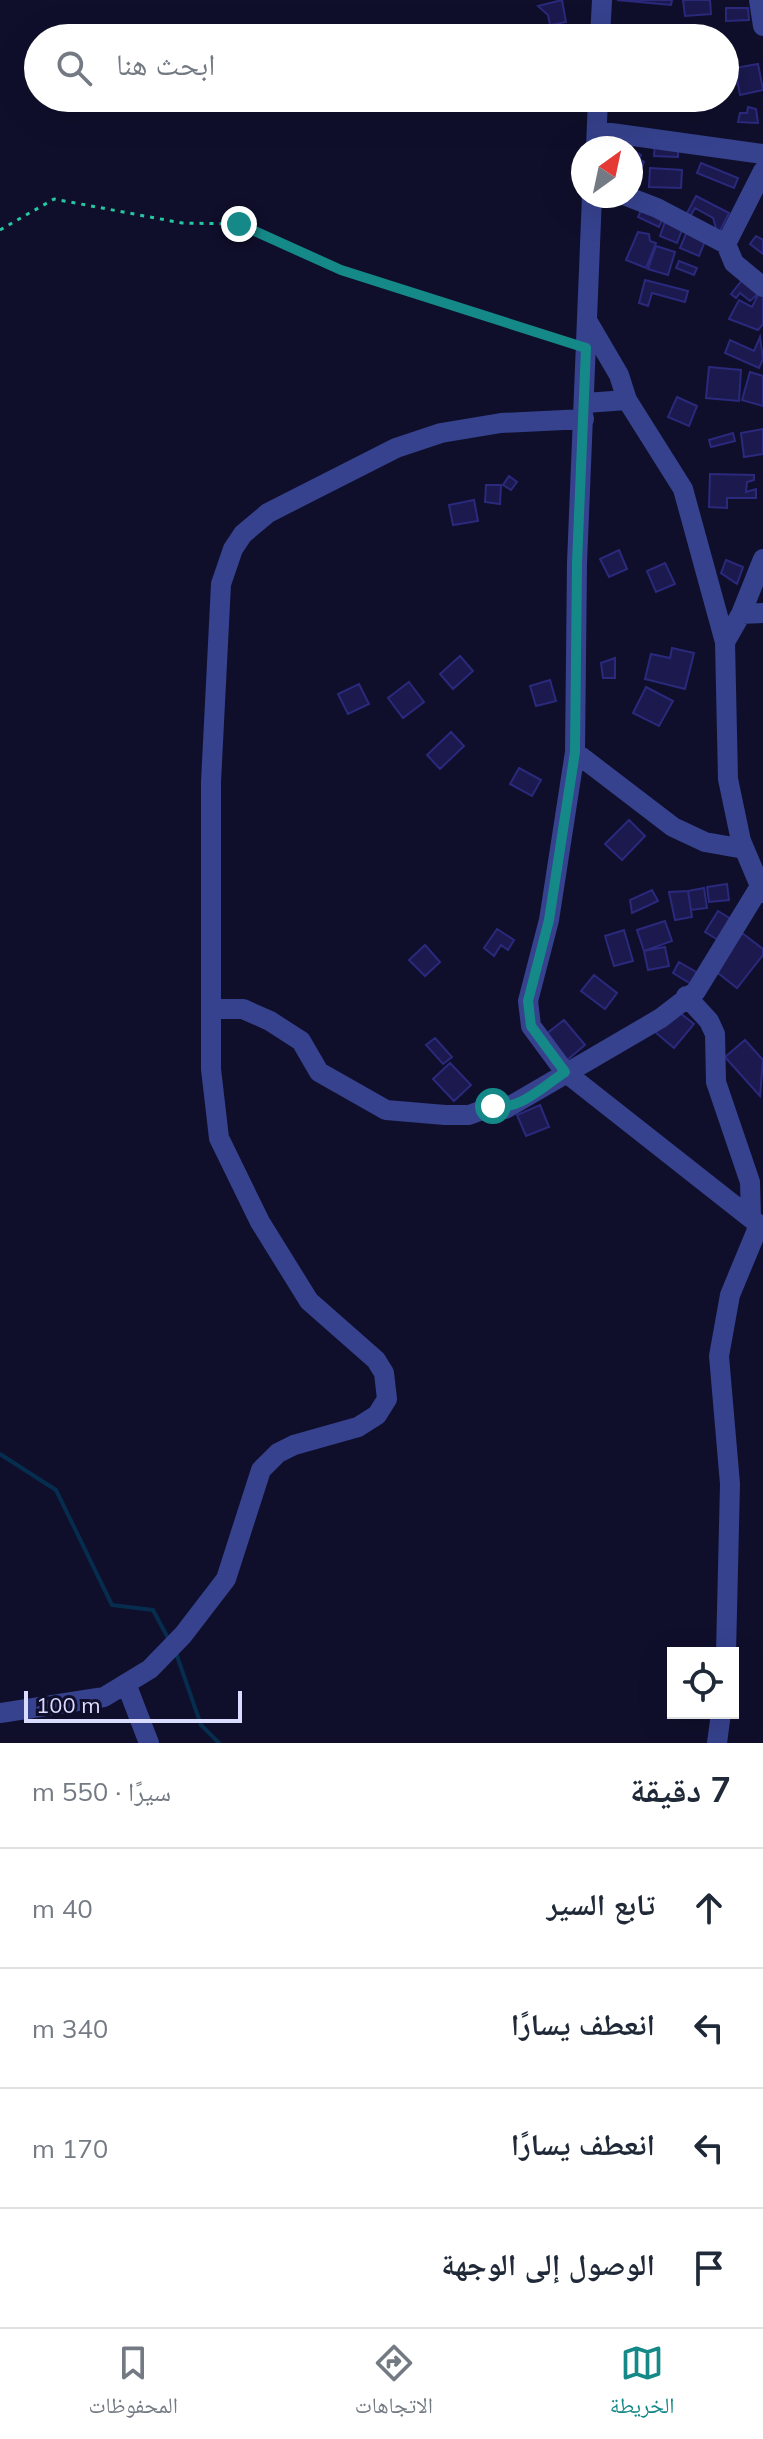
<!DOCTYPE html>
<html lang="ar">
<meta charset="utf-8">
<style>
:root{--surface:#fff;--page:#f6f6f7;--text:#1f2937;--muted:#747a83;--line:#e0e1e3;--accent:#148988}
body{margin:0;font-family:Mulish,"Noto Naskh Arabic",sans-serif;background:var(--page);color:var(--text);direction:rtl}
.controls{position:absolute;right:24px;bottom:24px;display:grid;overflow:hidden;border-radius:0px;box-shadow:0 8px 32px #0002}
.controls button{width:72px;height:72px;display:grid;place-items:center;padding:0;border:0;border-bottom:2px solid var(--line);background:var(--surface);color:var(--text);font:40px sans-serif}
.compass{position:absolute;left:571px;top:136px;width:72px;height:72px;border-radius:50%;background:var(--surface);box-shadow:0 8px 32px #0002;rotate:33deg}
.scale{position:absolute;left:24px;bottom:20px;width:218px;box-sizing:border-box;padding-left:8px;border:4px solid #dadcff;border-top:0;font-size:22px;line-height:28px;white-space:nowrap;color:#dadcff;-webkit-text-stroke:6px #0f0f2c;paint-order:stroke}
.stop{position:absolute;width:24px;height:24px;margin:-18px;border:6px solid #148988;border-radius:50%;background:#fff}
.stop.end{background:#148988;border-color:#fff;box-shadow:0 2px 8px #0008}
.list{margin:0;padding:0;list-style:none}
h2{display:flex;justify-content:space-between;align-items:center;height:104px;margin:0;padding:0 32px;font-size:34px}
h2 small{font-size:26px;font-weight:400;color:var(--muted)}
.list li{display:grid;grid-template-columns:52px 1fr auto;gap:24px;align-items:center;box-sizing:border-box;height:120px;padding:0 32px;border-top:2px solid var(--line)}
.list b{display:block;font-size:30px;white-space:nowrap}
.list em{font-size:26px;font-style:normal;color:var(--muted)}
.icon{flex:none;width:44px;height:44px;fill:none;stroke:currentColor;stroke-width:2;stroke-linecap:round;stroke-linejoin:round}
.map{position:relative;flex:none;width:763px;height:1743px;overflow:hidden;direction:ltr}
.search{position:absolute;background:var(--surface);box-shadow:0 8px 32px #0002;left:24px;right:24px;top:24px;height:88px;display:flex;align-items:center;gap:20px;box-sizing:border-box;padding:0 28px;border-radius:44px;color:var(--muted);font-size:30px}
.sheet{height:584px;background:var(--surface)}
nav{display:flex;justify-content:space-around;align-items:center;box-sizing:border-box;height:112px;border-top:2px solid var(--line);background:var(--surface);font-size:22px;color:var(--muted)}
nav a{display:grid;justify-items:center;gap:4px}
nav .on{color:var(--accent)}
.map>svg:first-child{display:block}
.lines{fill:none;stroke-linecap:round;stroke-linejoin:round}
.stream{stroke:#062d4d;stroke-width:4}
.building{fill:#1b194e;stroke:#2b297c;stroke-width:2}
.path{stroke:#26c6a0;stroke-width:3;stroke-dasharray:4 6;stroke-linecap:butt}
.minor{stroke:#36428e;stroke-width:20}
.route{stroke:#148988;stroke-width:10}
</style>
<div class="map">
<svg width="763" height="1743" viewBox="0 0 763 1743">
<rect width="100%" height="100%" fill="#0f0f2c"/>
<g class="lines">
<path class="stream" d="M0 1454 56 1490 112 1605 153 1610 168 1638
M176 1653 201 1725 219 1743"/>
</g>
<path class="building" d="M562 0 566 22 550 25 548 15 538 6Z
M617 0H672L671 5Z
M683 0H710L711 14 685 16Z
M726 8H748L749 20 726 21Z
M758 64 763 90 740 95 735 68Z
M735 68 736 83 725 84V69Z
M653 98H677L676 102 670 100V109H654Z
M748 107 756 109 758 123 738 122 740 113H747Z
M655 143 678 145V157L654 156Z
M631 150 641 155 639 159 644 162 636 180 631 178Z
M701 163 738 178 734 188 697 173Z
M650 168 682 170 681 188 649 187Z
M696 196 729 213 718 235 713 218 695 208 691 215H686Z
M644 204 665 214 659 227 638 217Z
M666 219 684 225 677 243 660 236Z
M688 229 707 236 699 256 680 248Z
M638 232 649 234 650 241 656 243 646 268 626 260Z
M756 236 763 240V254L750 244Z
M656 246 675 252 668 275 648 269Z
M679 261 697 268 694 275 676 268Z
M743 279 759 293 750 301 740 293 736 298 731 294Z
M645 280 688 291 685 302 652 293 648 306 639 303Z
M759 293 763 295V324L758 330 729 319 739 300 752 307Z
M760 337 763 359 759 368 725 353 730 340 754 351Z
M709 367 741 370 739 401 706 398Z
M750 372 763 376V406L742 400Z
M677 397 697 406 689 426 668 417Z
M763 429V454L744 457 741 433Z
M733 433 735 441 711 447 709 440Z
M710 474 754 475V480L747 482 746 492 756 489V498H727V508L709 507Z
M509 476 517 482 511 490 503 485Z
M486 485H501L500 504 485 502Z
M474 500 478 521 453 525 449 505Z
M619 550 627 569 609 577 600 559Z
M726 560 743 567 737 584 721 573Z
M665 563 675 584 656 592 647 571Z
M672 648 694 653 685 689 645 679 651 654 670 658Z
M460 656 473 671 453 689 440 674Z
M615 658V678H603L601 663Z
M550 680 556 701 536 706 530 686Z
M409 682 424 702 403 718 388 698Z
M359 684 369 704 348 714 338 694Z
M646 687 673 701 659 726 633 713Z
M451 732 464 746 440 769 427 755Z
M519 768 541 780 532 796 510 784Z
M629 820 645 836 622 860 605 844Z
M727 884 729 900 709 902 707 887Z
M704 888 707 908 691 910 688 891Z
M652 890 658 901 632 913 630 900Z
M688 891 692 917 675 920 669 892Z
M718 911 731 919 718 940 705 932Z
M665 921 672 941 644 951 637 930Z
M497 929 514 940 508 950 501 945 494 956 484 948Z
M624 930 633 961 614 966 605 936Z
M742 933 763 949V955L737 988 713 969Z
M425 945 440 962 425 976 409 960Z
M665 947 669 966 648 970 644 951Z
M679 962 698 973 691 984 673 973Z
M594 975 617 993 605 1009 581 991Z
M675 1009 694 1024 674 1048 655 1032Z
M564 1020 585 1045 566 1061 545 1035Z
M435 1038 452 1057 443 1064 426 1045Z
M745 1040 763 1060 760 1096 725 1057Z
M450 1063 471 1085 454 1101 433 1079Z
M540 1105 549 1127 526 1136 517 1115Z"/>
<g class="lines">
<path class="path" d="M0 230 54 199 182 223 239 224 341 270 568 342"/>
<path class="minor" d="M759 0 763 26
M600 38 602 0
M597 131 763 154
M596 148 598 98
M592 196 577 563 575 752 549 920 528 1001 531 1026 565 1072 763 1228
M626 196 657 208 726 244 734 263 763 287
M726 244 763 171
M588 322 619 375 627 400 683 489 725 642
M585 403 627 400
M763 559 741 614 725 642 728 779 741 841 763 893
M741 614 763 613
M575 752 673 827 705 842 744 849
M686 996 709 1021 715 1034 716 1082 750 1182 751 1217
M212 1009H243L270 1021 301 1041 319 1072 386 1110 445 1115H469L493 1106 505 1109 661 1018 696 991 759 888
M726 1653 730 1484 719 1356 730 1295 759 1225
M127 1686 149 1743
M0 1713 104 1697 150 1669 183 1635 226 1579 261 1470 278 1453 294 1445 358 1427 377 1415 387 1399 384 1373 376 1360 309 1301 260 1222 219 1138 211 1069V782L221 584 233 549 243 534 268 513 396 448 441 433 501 423 584 419
M717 1743 721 1713"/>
</g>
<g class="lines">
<path class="route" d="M239 224 341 270 586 348 577 563 575 752 549 920 528 1001 531 1026 565 1072C545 1085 518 1112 493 1106"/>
</g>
</svg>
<div class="controls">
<button><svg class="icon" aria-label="locate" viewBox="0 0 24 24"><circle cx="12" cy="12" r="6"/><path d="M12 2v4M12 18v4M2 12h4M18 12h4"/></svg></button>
</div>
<svg class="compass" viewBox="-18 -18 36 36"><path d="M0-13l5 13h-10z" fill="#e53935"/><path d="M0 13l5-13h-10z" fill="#747a83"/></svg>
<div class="scale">100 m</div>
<div class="stop" style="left:493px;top:1106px"></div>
<div class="stop end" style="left:239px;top:224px"></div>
<div class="search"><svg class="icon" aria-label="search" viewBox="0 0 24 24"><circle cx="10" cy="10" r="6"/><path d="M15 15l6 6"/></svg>ابحث هنا</div>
</div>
<section class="sheet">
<h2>7 دقيقة<small>سيرًا · 550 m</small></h2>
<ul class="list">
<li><svg class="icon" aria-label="ahead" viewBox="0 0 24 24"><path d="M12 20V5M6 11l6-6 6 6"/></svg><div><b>تابع السير</b></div><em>40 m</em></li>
<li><svg class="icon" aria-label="left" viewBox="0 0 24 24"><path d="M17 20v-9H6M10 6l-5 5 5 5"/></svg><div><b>انعطف يسارًا</b></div><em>340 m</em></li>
<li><svg class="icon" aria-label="left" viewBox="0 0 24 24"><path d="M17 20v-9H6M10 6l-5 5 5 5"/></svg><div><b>انعطف يسارًا</b></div><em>170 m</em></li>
<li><svg class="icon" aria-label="arrive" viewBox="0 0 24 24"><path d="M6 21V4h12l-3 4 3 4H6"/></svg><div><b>الوصول إلى الوجهة</b></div></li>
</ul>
</section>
<nav>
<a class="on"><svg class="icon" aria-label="map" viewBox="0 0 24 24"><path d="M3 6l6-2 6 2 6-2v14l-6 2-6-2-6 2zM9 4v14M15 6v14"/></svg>الخريطة</a>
<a><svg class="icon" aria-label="directions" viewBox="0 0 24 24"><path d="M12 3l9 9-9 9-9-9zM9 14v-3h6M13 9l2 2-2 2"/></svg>الاتجاهات</a>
<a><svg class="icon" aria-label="saved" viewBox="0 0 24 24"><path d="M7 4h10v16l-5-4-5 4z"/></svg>المحفوظات</a>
</nav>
